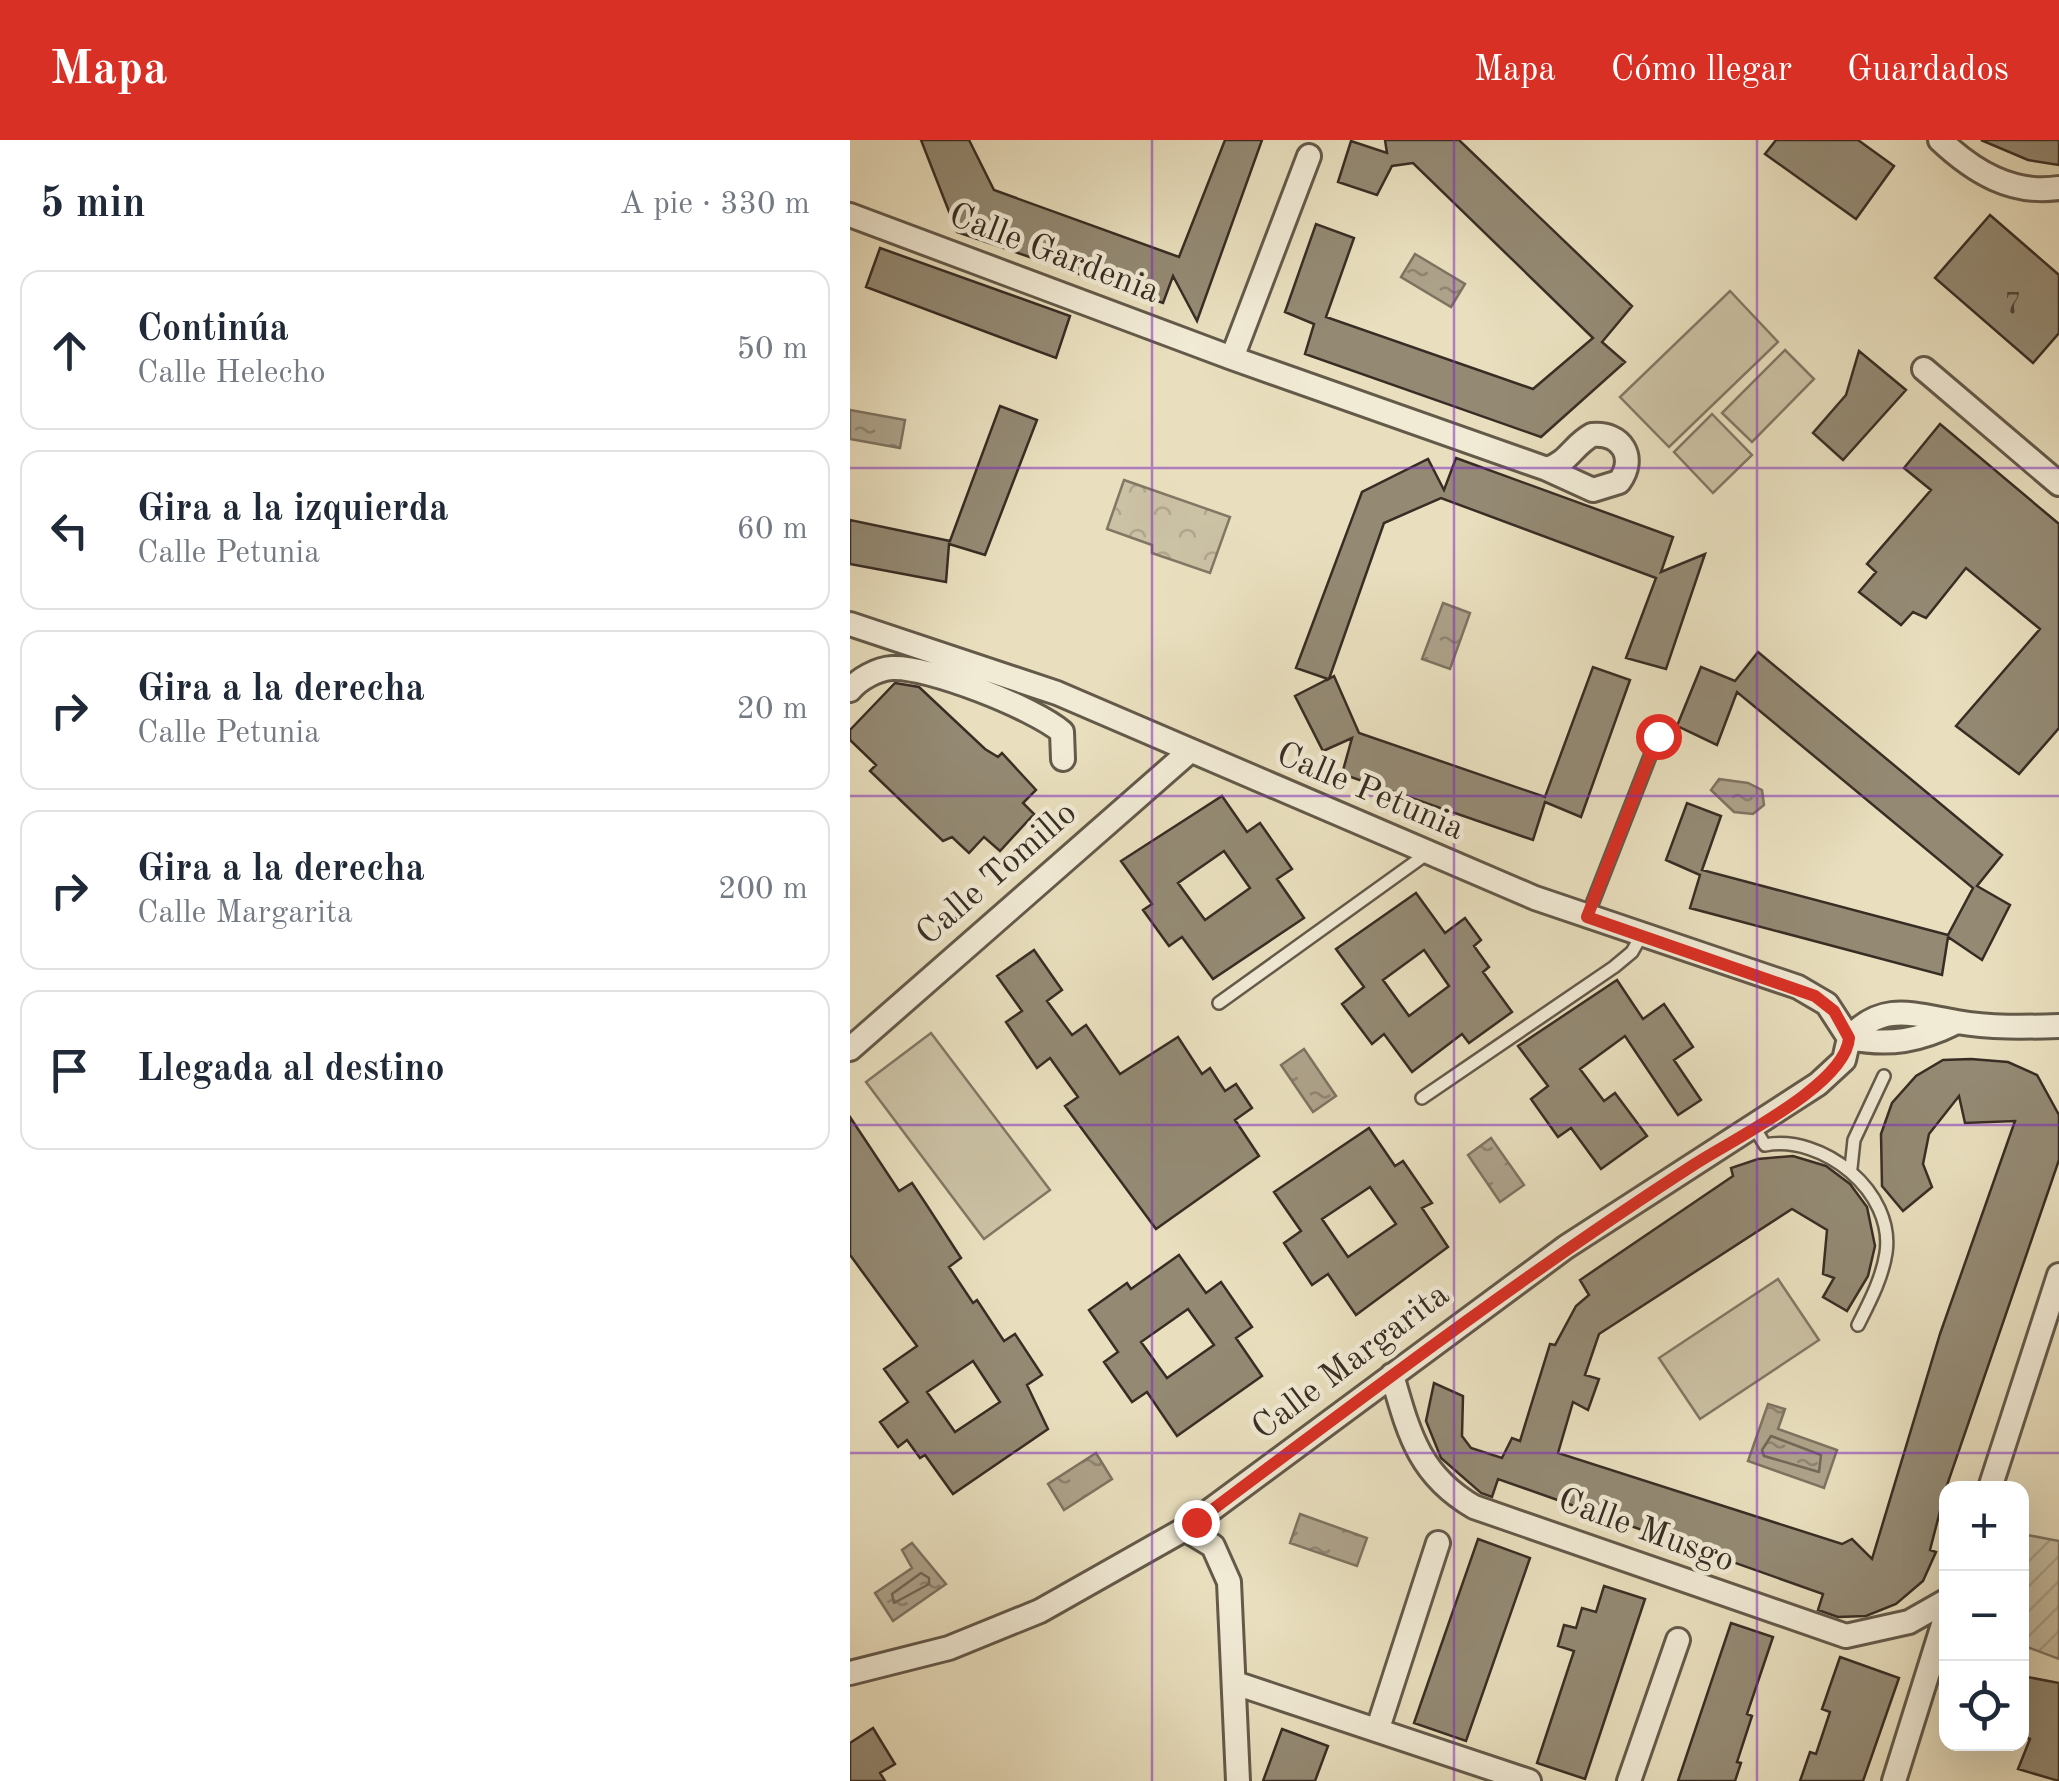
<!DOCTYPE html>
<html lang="es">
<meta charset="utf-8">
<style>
:root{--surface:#fff;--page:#f6f6f7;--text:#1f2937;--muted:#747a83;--line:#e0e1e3;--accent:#d93025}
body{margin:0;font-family:"Old Standard TT",serif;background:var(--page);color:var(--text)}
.controls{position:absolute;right:30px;bottom:30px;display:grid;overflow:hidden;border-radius:20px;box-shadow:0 10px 40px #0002}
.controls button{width:90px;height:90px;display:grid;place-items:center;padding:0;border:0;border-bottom:2px solid var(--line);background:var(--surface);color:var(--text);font:50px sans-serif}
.stop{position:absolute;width:30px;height:30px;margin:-22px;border:8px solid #d93025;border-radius:50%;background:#fff}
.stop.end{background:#d93025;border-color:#fff;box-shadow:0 2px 10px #0008}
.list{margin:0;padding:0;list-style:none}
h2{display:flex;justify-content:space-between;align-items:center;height:130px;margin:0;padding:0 40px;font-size:42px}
h2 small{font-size:32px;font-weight:400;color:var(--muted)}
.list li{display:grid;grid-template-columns:65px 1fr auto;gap:30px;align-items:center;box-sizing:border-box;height:160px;margin:0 20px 20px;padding:0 20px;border:2px solid var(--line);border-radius:20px}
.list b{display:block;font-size:38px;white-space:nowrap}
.list p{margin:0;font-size:32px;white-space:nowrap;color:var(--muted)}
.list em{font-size:32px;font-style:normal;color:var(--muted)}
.icon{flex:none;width:55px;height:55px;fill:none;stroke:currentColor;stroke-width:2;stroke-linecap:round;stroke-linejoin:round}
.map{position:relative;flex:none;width:1209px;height:1641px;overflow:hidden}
header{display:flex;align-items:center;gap:60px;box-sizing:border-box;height:140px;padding:0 50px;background:var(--accent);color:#fff}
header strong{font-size:48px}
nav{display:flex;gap:55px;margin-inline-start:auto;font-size:35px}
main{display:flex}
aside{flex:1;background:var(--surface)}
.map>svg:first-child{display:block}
.grass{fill:#cbc1a4;stroke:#827764;stroke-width:2.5}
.park{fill:url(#park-crowns);stroke:#827764;stroke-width:2.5}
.garden{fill:url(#garden-furrows);stroke:#827764;stroke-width:2.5}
.water{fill:url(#water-ripples);stroke:#7e7361;stroke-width:2.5}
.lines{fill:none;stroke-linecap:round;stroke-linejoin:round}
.shore{stroke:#726857;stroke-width:2.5}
.building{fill:#948a74;stroke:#382d24;stroke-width:2.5;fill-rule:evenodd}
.service-casing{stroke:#645a4a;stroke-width:16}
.minor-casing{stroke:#645a4a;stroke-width:28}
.service{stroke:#f1ead5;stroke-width:11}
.minor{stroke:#f1ead5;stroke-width:22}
.route{stroke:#d93025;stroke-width:12}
.grid{fill:none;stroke:#7b2cbf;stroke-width:2.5;stroke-opacity:0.55}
.labels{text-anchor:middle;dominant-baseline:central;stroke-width:9;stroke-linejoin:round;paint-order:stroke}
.number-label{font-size:30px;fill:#4f4438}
.street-label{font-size:35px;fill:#382d24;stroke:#f1ead5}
</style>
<header>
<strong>Mapa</strong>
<nav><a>Mapa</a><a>Cómo llegar</a><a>Guardados</a></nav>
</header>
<main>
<aside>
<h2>5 min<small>A pie · 330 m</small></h2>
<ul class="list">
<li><svg class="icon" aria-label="ahead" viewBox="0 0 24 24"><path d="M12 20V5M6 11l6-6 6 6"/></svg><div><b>Continúa</b><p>Calle Helecho</p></div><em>50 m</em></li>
<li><svg class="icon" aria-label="left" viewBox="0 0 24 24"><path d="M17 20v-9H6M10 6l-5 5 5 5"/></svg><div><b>Gira a la izquierda</b><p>Calle Petunia</p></div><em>60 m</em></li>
<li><svg class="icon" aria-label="right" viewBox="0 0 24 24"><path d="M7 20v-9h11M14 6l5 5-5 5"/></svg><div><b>Gira a la derecha</b><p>Calle Petunia</p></div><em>20 m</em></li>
<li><svg class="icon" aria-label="right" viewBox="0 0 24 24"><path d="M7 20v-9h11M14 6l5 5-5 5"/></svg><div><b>Gira a la derecha</b><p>Calle Margarita</p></div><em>200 m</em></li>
<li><svg class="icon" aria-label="arrive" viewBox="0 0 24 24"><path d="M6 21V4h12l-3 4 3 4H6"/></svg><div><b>Llegada al destino</b></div></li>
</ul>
</aside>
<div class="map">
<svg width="1209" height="1641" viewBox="0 0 1209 1641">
<defs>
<pattern id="park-crowns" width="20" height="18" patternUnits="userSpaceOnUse" patternTransform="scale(2.5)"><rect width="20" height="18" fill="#cbc1a4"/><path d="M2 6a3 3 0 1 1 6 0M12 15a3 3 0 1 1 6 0" fill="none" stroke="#afa68d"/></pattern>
<pattern id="garden-furrows" width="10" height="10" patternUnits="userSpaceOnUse" patternTransform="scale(2.5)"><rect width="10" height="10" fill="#cbc1a4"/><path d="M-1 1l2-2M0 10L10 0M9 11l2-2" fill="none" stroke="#afa68d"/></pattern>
<pattern id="water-ripples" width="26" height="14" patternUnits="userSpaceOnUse" patternTransform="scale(2.5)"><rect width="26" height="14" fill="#ada28a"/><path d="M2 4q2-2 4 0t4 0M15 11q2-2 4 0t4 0" fill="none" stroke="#8e8471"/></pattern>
</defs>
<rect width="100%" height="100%" fill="#e9dfbe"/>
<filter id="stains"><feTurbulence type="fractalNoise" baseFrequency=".002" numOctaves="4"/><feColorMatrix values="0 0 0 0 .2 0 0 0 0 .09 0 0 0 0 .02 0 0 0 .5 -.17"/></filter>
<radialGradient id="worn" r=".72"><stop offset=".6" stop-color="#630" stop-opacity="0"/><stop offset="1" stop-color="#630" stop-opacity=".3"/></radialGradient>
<path class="grass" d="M880 151 928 202 819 307 770 257Z
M935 210 964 239 902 302 872 273Z
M862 274 902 315 863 353 824 312Z
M81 893 200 1050 134 1099 16 942Z
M928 1139 969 1200 850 1279 809 1218Z"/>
<path class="park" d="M274 340 380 377 360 433 302 413V405L257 389Z"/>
<path class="garden" d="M1172 1394 1209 1401V1519L1172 1505Z"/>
<path class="water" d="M565 114 615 144 601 167 551 137Z
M0 270 55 280 50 308 0 299Z
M593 463 620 473 600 529 572 519Z
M869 639 898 643 912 650 914 665 903 674 884 672 861 650Z
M454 909 486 956 463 972 431 925Z
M641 998 674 1045 650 1062 618 1015Z
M918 1264 935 1269 928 1289 987 1310 974 1348 898 1321Z
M246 1313 262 1339 214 1370 198 1344Z
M450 1374 517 1398 507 1426 440 1403Z
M62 1403 96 1444 43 1481 25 1453 62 1428 52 1410Z"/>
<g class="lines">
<path class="shore" d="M921 1296 971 1315 969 1332 914 1316 912 1310Z
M71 1433 79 1438V1444L44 1463 42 1454Z"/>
</g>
<path class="building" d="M71 0H119L144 50 329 117 375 0H412L347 181 323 136 313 163 107 92Z
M535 0H609L782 166 752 202 775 222 691 297 455 214 464 184 435 172 466 84 504 98 476 177 683 249 743 198 563 23 542 26 527 55 488 42 501 1 537 13Z
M926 0H1008L1044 26 1006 79 915 14Z
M1131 0H1209V25L1178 20Z
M1140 75 1209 135V193L1183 223 1085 138Z
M30 108 220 176 206 218 16 147Z
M1009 211 1056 250 993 320 963 293 996 255Z
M150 266 187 280 135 415 99 404 96 442 0 424V380L100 401Z
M1090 284 1209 384V588L1169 634 1106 586 1190 489 1116 428 1076 478 1063 472 1051 485 1009 452 1026 432 1017 424 1081 350 1054 328Z
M606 318 823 397 811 432 855 414 816 529 776 518 806 438 591 358 534 383 479 539 484 536 509 593 695 657 743 527 780 540 731 677 695 662 683 700 492 634 502 598 473 611 445 556 478 539 446 528 512 352 578 319 594 350Z
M908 512 1152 715 1127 746 1160 765 1132 820 1098 797 1092 835 840 768 850 735 816 720 837 663 871 676 852 730 1098 795 1123 748 887 552 867 605 827 586 851 527 885 541Z
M45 543 69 547 135 609 148 617 152 613 186 650 173 663 184 674 150 711 134 697 119 713 102 697 93 701 20 631 26 625 0 600V590Z
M372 656 397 692 410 683 442 729 427 739 454 778 363 839 332 797 319 806 293 770 302 764 271 721ZM374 711 400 748 355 780 328 743Z
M566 753 595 793 615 778 631 800 624 806 639 827 633 832 662 872 619 903 612 894 562 932 534 894 522 904 492 864 514 847 486 809ZM574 810 599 846 559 876 533 840Z
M184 810 212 850 197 861 222 895 236 885 270 934 328 897 352 934 360 928 375 951 386 944 402 968 385 980 409 1016 306 1089 215 966 228 957 200 918 187 928 156 882 172 871 147 836Z
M767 840 793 879 814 864 843 907 824 920 851 960 828 975 775 896 730 929 754 961 765 953 797 996 751 1029 721 988 708 997 681 959 698 946 668 906Z
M1121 919 1158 922 1187 935 1209 975V1020L1096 1348 1080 1410 1086 1412 1073 1441 1046 1464 1016 1476 988 1477 968 1470 973 1454 648 1339 642 1357 631 1353 591 1318 576 1281 584 1243 613 1256 612 1296 621 1308 652 1318 662 1298 670 1301 700 1204 705 1205 726 1166 739 1155 730 1140 883 1036 881 1028 908 1019 943 1016 976 1026 1000 1044 1017 1067 1025 1106 1018 1136 997 1171 973 1157 984 1138 973 1134 977 1090 942 1069 749 1194 735 1235 749 1239 738 1270 723 1262 708 1313 992 1404 1002 1399 1022 1419 1090 1194 1165 981 1115 983 1109 956 1079 994 1073 1024 1082 1047 1053 1071 1032 1046 1031 994 1042 963 1066 936 1093 920Z
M0 977 49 1051 62 1043 76 1064 111 1118 99 1127 123 1163 127 1160 154 1201 165 1194 192 1235 177 1245 198 1289 103 1354 75 1315 70 1318 57 1300 48 1307 30 1282 58 1262 34 1229 67 1206 0 1115ZM123 1221 150 1262 105 1292 77 1252Z
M519 988 545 1026 553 1021 582 1063 572 1068 598 1107 506 1175 478 1134 462 1145 434 1103 451 1091 424 1052ZM520 1047 546 1084 498 1117 472 1079Z
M329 1115 356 1153 371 1142 402 1187 386 1198 412 1236 327 1296 297 1252 282 1262 254 1222 268 1212 239 1170 277 1143 281 1149ZM338 1169 364 1205 317 1238 291 1202Z
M628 1399 680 1418 616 1601 564 1583Z
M754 1446 795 1459 735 1639 687 1623 724 1511 708 1506 714 1485 726 1488 732 1468 746 1472Z
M881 1483 923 1497 897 1574 902 1576 887 1622 891 1623 885 1641H828Z
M990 1517 1049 1538 1013 1641H950L960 1612 966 1614 980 1572 972 1569Z
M1172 1536 1209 1543V1641L1168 1629 1180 1599 1172 1596Z
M23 1588 45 1624 30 1633 35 1641H0V1603Z
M432 1589 478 1606 465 1641H413Z"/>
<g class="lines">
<g class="service-casing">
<path id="service" d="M737 777 808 596
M369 863 575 715
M572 958 764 827 782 812 791 796
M904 987 915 1005C973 994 1045 1052 1036 1113 1032 1139 1019 1163 1008 1185
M1001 1028 1004 1000 1034 936"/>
</g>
<g class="minor-casing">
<path id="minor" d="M1090 0C1124 32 1162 55 1209 48
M0 75 382 218 697 329
M382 218 459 16
M1074 229 1209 344
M742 295C772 292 787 318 769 342L743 350 697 329C719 322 723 305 742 295Z
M0 484 207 553 685 758 948 847 977 864 999 898
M0 550C9 539 27 529 42 528 78 526 184 568 212 592L213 619
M999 898C1033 861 1064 875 1107 882 1140 888 1176 887 1209 886
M999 898C1040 906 1069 901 1107 882
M0 909 340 611
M542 1235C559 1294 569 1335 624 1367L996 1496 1059 1482 1096 1461
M1140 1348 1209 1135
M335 1389 363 1406 379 1442 388 1641
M0 1533 99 1508 190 1471 335 1389 716 1107 968 944 994 920 999 898
M385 1543 679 1641
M528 1588 588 1403
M779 1641 828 1500
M1044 1641 1096 1475"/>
</g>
<use href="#service" class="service"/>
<use href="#minor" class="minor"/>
</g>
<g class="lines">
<path class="route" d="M346 1382C510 1259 673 1135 845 1024 884 999 996 944 999 898L984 871 965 856 737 777 808 596"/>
</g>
<path class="grid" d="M302 0V1641M604 0V1641M907 0V1641M0 328H1209M0 656H1209M0 985H1209M0 1313H1209"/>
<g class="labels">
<g class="number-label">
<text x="1163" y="165">7</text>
</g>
<g class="street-label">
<text transform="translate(204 114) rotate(21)">Calle Gardenia</text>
<text transform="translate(520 652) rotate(23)">Calle Petunia</text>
<text transform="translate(147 734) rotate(-41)">Calle Tomillo</text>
<text transform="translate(501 1222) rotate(-37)">Calle Margarita</text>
<text transform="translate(796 1391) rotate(20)">Calle Musgo</text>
</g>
</g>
<rect width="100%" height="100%" filter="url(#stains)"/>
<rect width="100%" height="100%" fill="url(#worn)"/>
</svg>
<div class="controls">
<button>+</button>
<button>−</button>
<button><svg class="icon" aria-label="locate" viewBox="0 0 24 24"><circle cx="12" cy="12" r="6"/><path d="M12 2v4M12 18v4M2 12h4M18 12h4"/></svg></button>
</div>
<div class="stop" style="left:808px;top:596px"></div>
<div class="stop end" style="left:346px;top:1382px"></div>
</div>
</main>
